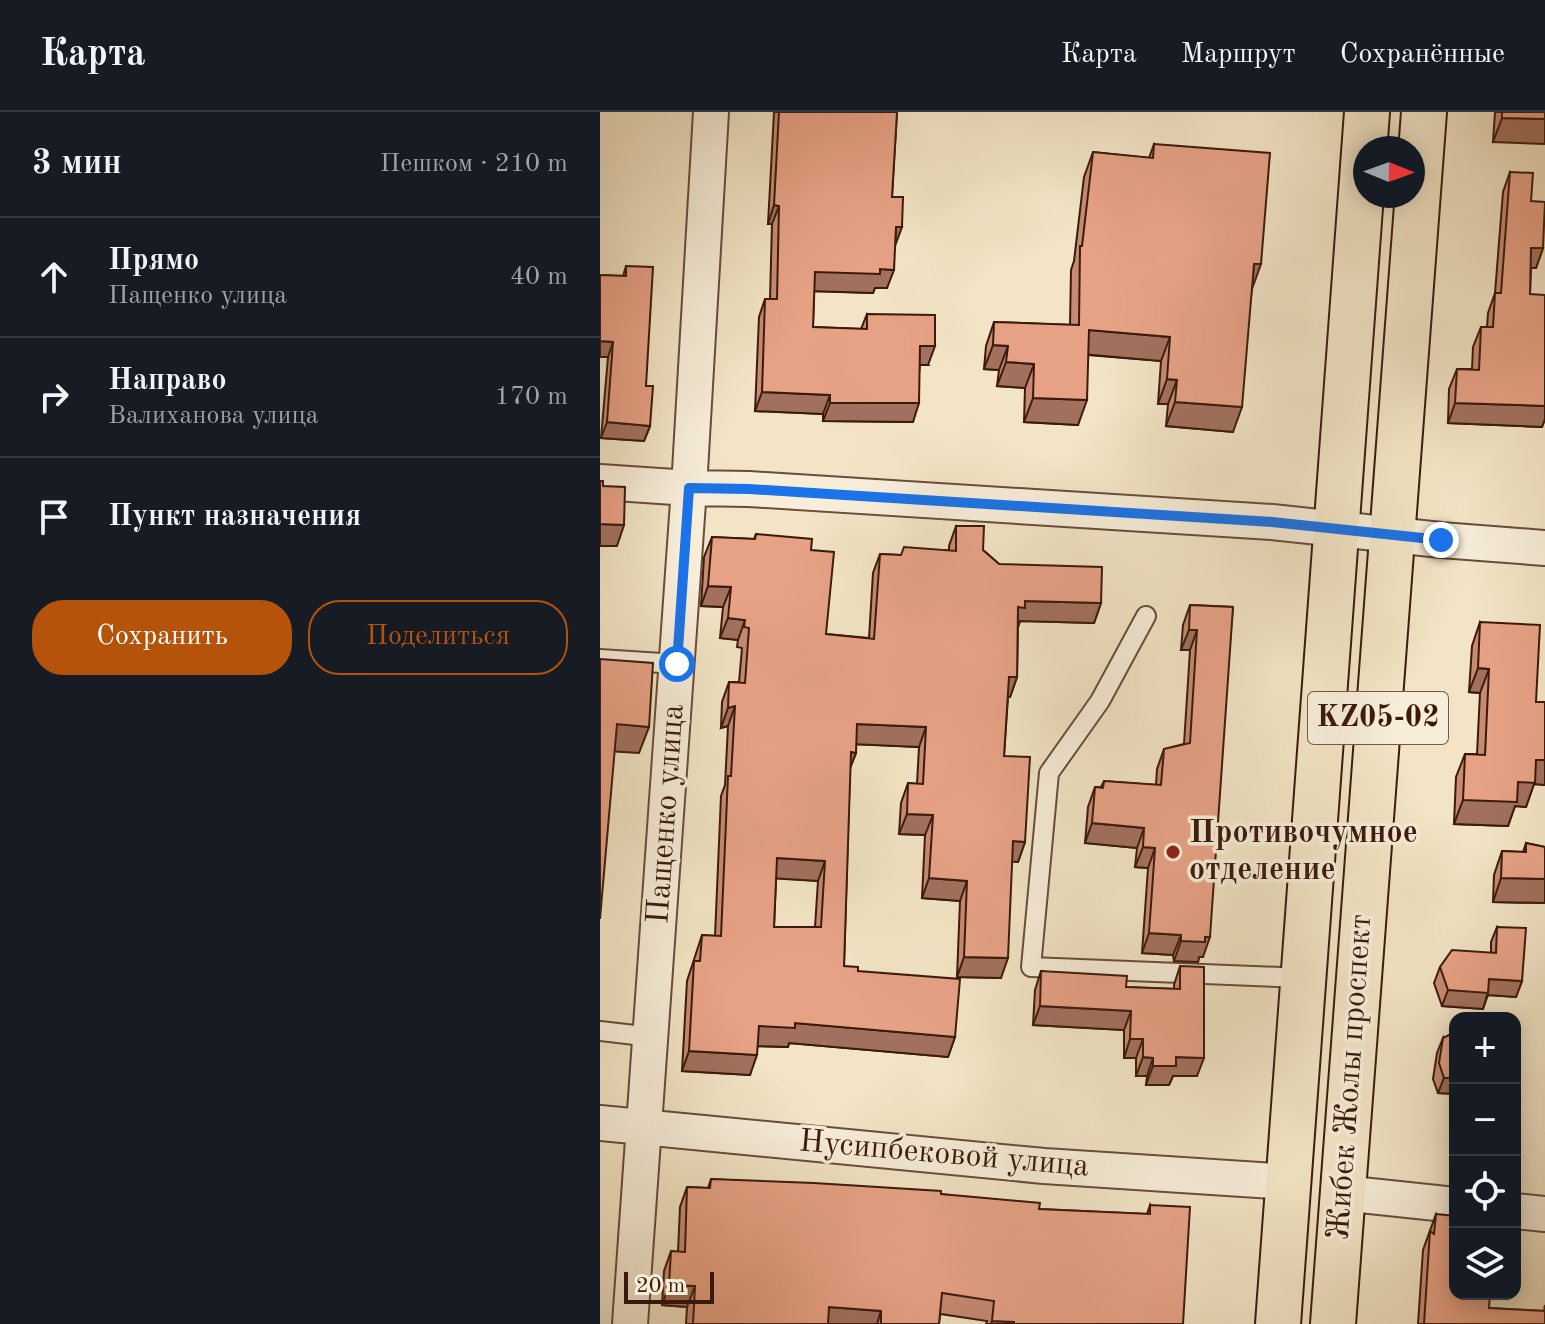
<!DOCTYPE html>
<html lang="ru">
<meta charset="utf-8">
<style>
:root{--surface:#171b24;--page:#242831;--text:#f1f3f6;--muted:#9ea1a6;--line:#363941;--accent:#b45309}
body{margin:0;font-family:"Old Standard TT",serif;background:var(--page);color:var(--text)}
.controls{position:absolute;right:24px;bottom:24px;display:grid;overflow:hidden;border-radius:16px;box-shadow:0 4px 20px #0003}
.controls button{width:72px;height:72px;display:grid;place-items:center;padding:0;border:0;border-bottom:2px solid var(--line);background:var(--surface);color:var(--text);font:40px sans-serif}
.compass{position:absolute;left:753px;top:24px;width:72px;height:72px;border-radius:50%;background:var(--surface);box-shadow:0 4px 20px #0003;rotate:91deg}
.scale{position:absolute;left:24px;bottom:20px;width:90px;box-sizing:border-box;padding-left:8px;border:4px solid #3b1a0d;border-top:0;font-size:22px;line-height:28px;white-space:nowrap;color:#3b1a0d;-webkit-text-stroke:6px #f7edd9;paint-order:stroke}
.stop{position:absolute;width:24px;height:24px;margin:-18px;border:6px solid #1a73e8;border-radius:50%;background:#fff}
.stop.end{background:#1a73e8;border-color:#fff;box-shadow:0 2px 8px #0008}
.list{margin:0;padding:0;list-style:none}
h2{display:flex;justify-content:space-between;align-items:center;height:104px;margin:0;padding:0 32px;font-size:34px}
h2 small{font-size:26px;font-weight:400;color:var(--muted)}
.list li{display:grid;grid-template-columns:52px 1fr auto;gap:24px;align-items:center;box-sizing:border-box;height:120px;padding:0 32px;border-top:2px solid var(--line)}
.list b{display:block;font-size:30px;white-space:nowrap}
.list p{margin:0;font-size:26px;white-space:nowrap;color:var(--muted)}
.list em{font-size:26px;font-style:normal;color:var(--muted)}
.actions{display:flex;gap:16px;padding:24px 32px}
.actions a{flex:1;padding:18px 0;border:2px solid var(--accent);border-radius:32px;text-align:center;font-size:28px;color:var(--accent)}
.actions .main{background:var(--accent);color:#fff}
.icon{flex:none;width:44px;height:44px;fill:none;stroke:currentColor;stroke-width:2;stroke-linecap:round;stroke-linejoin:round}
.map{position:relative;flex:none;width:945px;height:1212px;overflow:hidden}
header{display:flex;align-items:center;gap:48px;box-sizing:border-box;height:112px;padding:0 40px;background:var(--surface);border-bottom:2px solid var(--line)}
header strong{font-size:38px}
nav{display:flex;gap:44px;margin-inline-start:auto;font-size:28px}
main{display:flex}
aside{flex:1;background:var(--surface)}
.map>svg:first-child{display:block}
.lines{fill:none;stroke-linecap:round;stroke-linejoin:round}
.lane-casing{stroke:#694c3b;stroke-width:22}
.street-casing{stroke:#694c3b;stroke-width:38}
.highway-casing{stroke:#3b1a0d;stroke-width:48}
.lane{stroke:#f7edd9;stroke-width:18}
.street{stroke:#f7edd9;stroke-width:34}
.highway{stroke:#f2e4c5;stroke-width:44}
.wall{fill:#c78b73;stroke:#3b1a0d;stroke-width:2;fill-rule:evenodd}
.shaded-wall{fill:#a2715e;stroke:#3b1a0d;stroke-width:2}
.building{fill:#e7a286;stroke:#3b1a0d;stroke-width:2;fill-rule:evenodd}
.route{stroke:#1a73e8;stroke-width:10}
.poi-dot{fill:#8f2418;stroke:#f7edd9;stroke-width:3}
.labels{text-anchor:middle;dominant-baseline:central;stroke-width:7;stroke-linejoin:round;paint-order:stroke}
.shield{fill:#f7edd9;stroke:#73594a;stroke-width:2}
.shield-label{font-size:30px;font-weight:bold;fill:#3b1a0d}
.street-label{font-size:32px;fill:#3b1a0d;stroke:#f7edd9}
.poi-label{font-size:32px;font-weight:bold;fill:#3b1a0d;stroke:#f7edd9;text-anchor:start}
</style>
<header>
<strong>Карта</strong>
<nav><a>Карта</a><a>Маршрут</a><a>Сохранённые</a></nav>
</header>
<main>
<aside>
<h2>3 мин<small>Пешком · 210 m</small></h2>
<ul class="list">
<li><svg class="icon" aria-label="ahead" viewBox="0 0 24 24"><path d="M12 20V5M6 11l6-6 6 6"/></svg><div><b>Прямо</b><p>Пащенко улица</p></div><em>40 m</em></li>
<li><svg class="icon" aria-label="right" viewBox="0 0 24 24"><path d="M7 20v-9h11M14 6l5 5-5 5"/></svg><div><b>Направо</b><p>Валиханова улица</p></div><em>170 m</em></li>
<li><svg class="icon" aria-label="arrive" viewBox="0 0 24 24"><path d="M6 21V4h12l-3 4 3 4H6"/></svg><div><b>Пункт назначения</b></div></li>
</ul>
<div class="actions"><a class="main">Сохранить</a><a>Поделиться</a></div>
</aside>
<div class="map">
<svg width="945" height="1212" viewBox="0 0 945 1212">
<rect width="100%" height="100%" fill="#f2e4c5"/>
<filter id="stains"><feTurbulence type="fractalNoise" baseFrequency=".0025" numOctaves="4"/><feColorMatrix values="0 0 0 0 .2 0 0 0 0 .09 0 0 0 0 .02 0 0 0 .5 -.17"/></filter>
<radialGradient id="worn" r=".72"><stop offset=".6" stop-color="#630" stop-opacity="0"/><stop offset="1" stop-color="#630" stop-opacity=".3"/></radialGradient>
<g class="lines">
<g class="lane-casing">
<path id="lane" d="M546 504 500 589 449 661 431 855 704 866
M0 547 77 552
M0 919 52 925"/>
</g>
<g class="street-casing">
<path id="street" d="M0 370 89 376 149 377 672 410 841 428 945 436
M0 1011 444 1054 689 1070
M742 1081 855 1093
M915 1099 945 1102
M30 1212 89 376 111 0"/>
</g>
<g class="highway-casing">
<path id="highway" d="M678 1212 767 0
M733 1212 824 0"/>
</g>
<use href="#lane" class="lane"/>
<use href="#street" class="street"/>
<use href="#highway" class="highway"/>
</g>
<path class="wall" d="M174 0H297L292 85 295 134 287 176H275L273 181 214 179 213 215 261 217 267 202 328 253H320L313 310 223 309V302L155 299 159 205 165 187H170L172 112H168Z
M895 0H945L893 30Z
M554 32 652 177 633 320 566 314 568 292H558L561 249 488 243 478 313 424 310 425 276 397 274 399 258 384 257 386 234 394 210 470 213 471 158 474 149 484 65 493 40 549 46Z
M910 60 931 89 943 136 936 156H931L930 182 945 307 942 315 848 311 849 277 857 257H872L873 235 881 215H887L888 201 895 181 903 80Z
M26 154 46 274 50 314 44 329 1 326 8 245H0V163L23 164Z
M356 414 399 452 501 491 494 511 420 509 418 515 417 565 410 585H408L404 644 425 730 418 750 412 749 401 866 357 865 360 789 322 786 325 723 299 722 301 691 308 671 317 672 319 635 256 632V641L250 656 244 854 258 859 355 925 348 945 189 931 188 935 158 934 150 963 82 959 87 869 102 823 115 824 121 684 125 673 128 614 121 616 122 590 129 570H139L142 536 137 535 138 528 120 526 123 495 101 494 104 445 112 425 154 427 156 422 211 438 226 522 269 526 273 461 280 442 301 443 349 438V434ZM176 766 218 769 215 815H174Z
M590 493 633 495 603 845H599L598 850 574 849 573 843 542 841 548 756 535 755 537 736 485 731 488 695 495 675H501L504 669 556 673 557 657 564 637 584 632 590 538H581L583 513Z
M880 510 936 590H945V673L934 672 926 695 915 694 908 714 854 712 856 665 865 642H877L880 581 869 580 872 534Z
M926 731 945 735V791L893 790 894 763 902 739 923 740Z
M897 815 922 869 916 885 888 883 883 897 842 894 834 871 840 855 891 841V830Z
M580 854 597 964H573L569 973H546L547 964H536V946H524V918L433 913 435 878 441 859 526 875 574 877V873Z
M843 926 855 982 838 981 833 967 837 941Z
M111 1067 341 1082 439 1097 547 1102 550 1093 583 1212H386L387 1209 340 1202 339 1212H86L87 1195 62 1193 64 1159 71 1139 78 1140 80 1095 87 1075 108 1076Z
M836 1102 889 1196 944 1199 945 1193V1212H818L823 1138Z"/>
<path class="shaded-wall" d="M902 6 945 7V32L893 30Z
M174 93 179 94 172 112H168Z
M296 115H302L295 134Z
M931 136H943L936 156H924Z
M654 152H661L652 177Z
M280 157 294 158 287 176H275L273 181 209 179 215 160Z
M489 218 570 225 561 249 481 242Z
M0 229 13 230 8 245H0Z
M393 233 408 234 399 258 384 257Z
M320 234H335L328 253H314Z
M406 250 434 252 425 276 397 274Z
M567 267 577 268 568 292H558Z
M162 280 230 283 223 302 155 299Z
M433 286 487 288 478 313 424 310Z
M575 290 642 295 633 320 566 314Z
M230 291H319L313 310 223 309Z
M855 291 945 294V307L942 315 848 311Z
M7 310 50 314 44 329 1 326Z
M0 412 24 413 17 434H0Z
M108 474 131 475 123 495 101 494Z
M425 489 501 491 494 511 420 509 418 515V495Z
M128 506 145 508 138 528 120 526Z
M589 518H597L590 538H581Z
M878 556 889 557 880 581 869 580Z
M409 565H417L410 585H402Z
M135 594 128 614 121 616 128 596Z
M17 612 49 615 39 641 8 639Z
M257 612 326 615 319 635 250 632Z
M251 640 256 641 248 661Z
M936 648H945V673L934 672 926 695 915 694 908 714 854 712 863 688Z
M307 702 333 703 325 723 299 722Z
M492 711 544 716 537 736 485 731Z
M413 729 425 730 418 750 406 749Z
M543 735 555 736 548 756 535 755Z
M177 746 225 749 218 769 169 766Z
M329 766 367 769 360 789 322 786Z
M901 766 945 767V791L893 790Z
M549 821 581 823 573 843 542 841Z
M605 825H610L603 845H599L598 850 574 849 581 829Z
M364 845 408 846 401 866 357 865Z
M889 867 922 869 916 885 887 883 883 897 842 894 848 878Z
M440 894 531 899 524 918 433 913Z
M195 911 355 925 348 945 189 931 188 935 151 934 159 914Z
M530 927H543L536 946H524Z
M89 939 157 943 150 963 82 959Z
M543 945 553 946 547 964H536Z
M576 945 604 946 597 964H573L569 973H546L553 954Z
M844 966H855V982L838 981Z
M69 1173 95 1174 87 1195 62 1193Z
M229 1195 281 1199 277 1212H223Z
M392 1209 414 1210V1212H391Z"/>
<path class="building" d="M179 0H297L292 85H303L302 115H296L294 158 280 157V162L215 160 213 215 267 217V202L335 203V234H320L319 291H230V283L162 280 165 187H177L179 94 174 93Z
M902 0H945V7L902 6Z
M554 32 670 41 661 152H654L642 295 575 290 577 268 567 267 570 225 489 218 487 288 433 286 434 252 406 250 408 234 393 233 394 210 479 213 480 134H482L493 40 553 46Z
M910 60 933 61 931 89 945 90 943 136H931L930 182 945 183V294L855 291 857 257 879 258 881 215H893L895 181H901Z
M26 154 53 155 46 274H53L50 314 7 310 13 230 0 229V163L26 164Z
M0 369H3V374L25 375 24 413 0 412Z
M356 414H384L383 438 399 452 502 455 501 491 425 489V496L418 495 417 565H409L404 644 430 645 425 730 413 729 408 846 364 845 367 769 329 766 333 703 307 702 308 671 323 672 326 615 257 612 256 641 251 640 244 854 258 855V859L360 867 355 925 195 911V916L159 914 157 943 89 939 94 849H100L102 823 121 824 128 664H131L135 594 128 596 129 570 145 571 149 516 144 515 145 508 128 506 131 475 108 474 112 425 155 427 156 422 212 427 211 438 234 440 226 522 274 527 280 442 301 443 304 435 356 439ZM177 746 225 749 221 815H174Z
M590 493 633 495 610 825H605V830L581 829V823L549 821 555 736 543 735 544 716 492 711 495 675 503 676 504 669 561 673 564 637 590 631 597 518H589Z
M880 510 940 513 936 590H945V648H936L935 671 918 670 917 690 863 688 865 642 885 643 889 557 878 556Z
M0 547 53 551 49 615 17 612 0 807Z
M926 731 945 735V767L901 766 902 739 926 740Z
M897 815 926 816 922 869 889 867 888 881 848 878 840 855 852 838 896 841Z
M580 854 604 855V946L576 945V954H553V946L543 945V927H530L531 899 440 894 441 859 527 864 526 875 580 877Z
M855 920V966H844L839 951 843 926Z
M915 938H920L918 970H915Z
M111 1067 214 1071 341 1079V1082L440 1091 439 1097 550 1102V1093L590 1095 583 1212H414V1210L392 1209 394 1189 342 1181 339 1212H281V1199L229 1195 228 1212H93L95 1174 69 1173 71 1139 85 1140 87 1075 110 1076Z
M836 1102 855 1104V1182H890L889 1196 945 1199V1212H824L830 1119 834 1122Z"/>
<g class="lines">
<path class="route" d="M77 552 89 376 149 377 672 410 841 428"/>
</g>
<circle class="poi-dot" cx="573" cy="740" r="8"/>
<g class="labels">
<rect class="shield" x="708" y="580" width="140" height="52" rx="6"/>
<g class="shield-label">
<text x="778" y="606">KZ05-02</text>
</g>
<g class="street-label">
<text transform="translate(67 702) rotate(-86)">Пащенко улица</text>
<text transform="translate(751 965) rotate(-86)">Жибек Жолы проспект</text>
<text transform="translate(344 1043) rotate(5)">Нусипбековой улица</text>
</g>
<g class="poi-label">
<text x="589" y="722">Противочумное<tspan x="589" dy="37">отделение</tspan></text>
</g>
</g>
<rect width="100%" height="100%" filter="url(#stains)"/>
<rect width="100%" height="100%" fill="url(#worn)"/>
</svg>
<div class="controls">
<button>+</button>
<button>−</button>
<button><svg class="icon" aria-label="locate" viewBox="0 0 24 24"><circle cx="12" cy="12" r="6"/><path d="M12 2v4M12 18v4M2 12h4M18 12h4"/></svg></button>
<button><svg class="icon" aria-label="layers" viewBox="0 0 24 24"><path d="M12 4l9 5-9 5-9-5zM3 14l9 5 9-5"/></svg></button>
</div>
<svg class="compass" viewBox="-18 -18 36 36"><path d="M0-13l5 13h-10z" fill="#e53935"/><path d="M0 13l5-13h-10z" fill="#9ea1a6"/></svg>
<div class="scale">20 m</div>
<div class="stop" style="left:77px;top:552px"></div>
<div class="stop end" style="left:841px;top:428px"></div>
</div>
</main>
